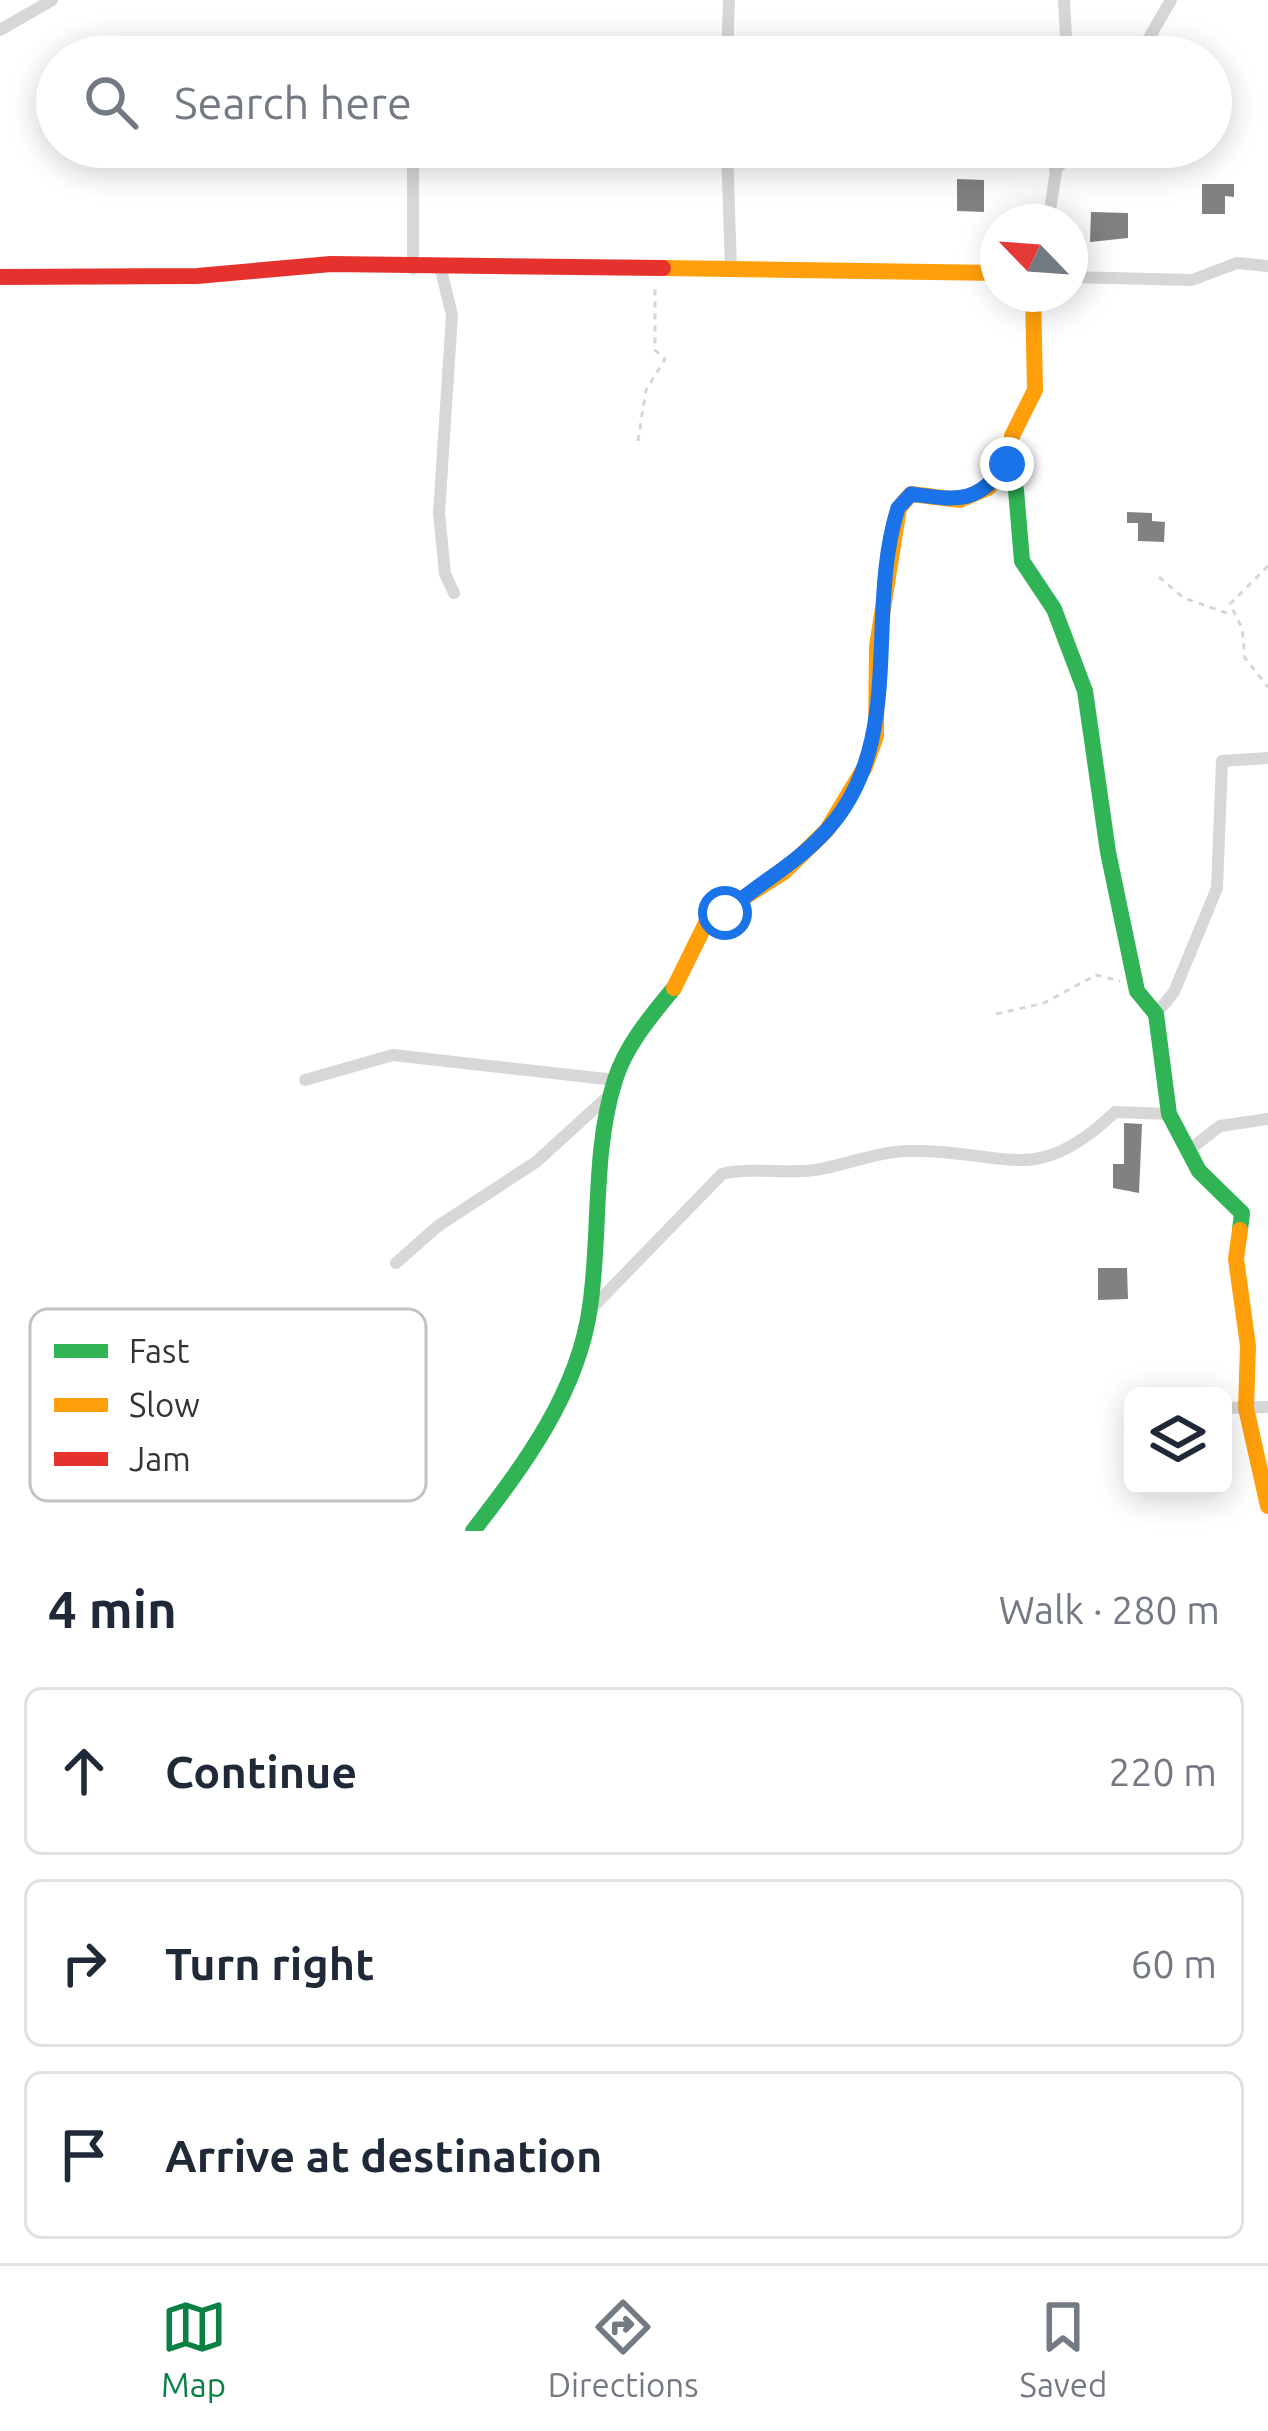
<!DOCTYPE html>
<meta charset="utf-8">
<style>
:root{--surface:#fff;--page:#f6f6f7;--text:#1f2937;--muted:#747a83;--line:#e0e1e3;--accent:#0b8043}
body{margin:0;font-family:Ubuntu,sans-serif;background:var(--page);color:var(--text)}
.controls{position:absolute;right:36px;bottom:36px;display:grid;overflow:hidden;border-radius:18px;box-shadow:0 6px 30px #0003}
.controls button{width:108px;height:108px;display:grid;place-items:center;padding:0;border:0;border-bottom:3px solid var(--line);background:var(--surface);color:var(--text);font:60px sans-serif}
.compass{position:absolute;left:980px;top:204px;width:108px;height:108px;border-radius:50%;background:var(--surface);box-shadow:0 6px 30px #0003;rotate:295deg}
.stop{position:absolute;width:36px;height:36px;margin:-27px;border:9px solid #1a73e8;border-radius:50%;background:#fff}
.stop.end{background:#1a73e8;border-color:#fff;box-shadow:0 3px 12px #0008}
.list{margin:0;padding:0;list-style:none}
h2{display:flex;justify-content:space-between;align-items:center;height:156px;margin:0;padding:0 48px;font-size:51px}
h2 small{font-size:39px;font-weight:400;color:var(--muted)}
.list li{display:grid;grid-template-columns:78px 1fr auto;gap:36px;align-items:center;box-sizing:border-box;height:168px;margin:0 24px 24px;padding:0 24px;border:3px solid var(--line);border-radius:18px}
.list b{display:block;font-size:45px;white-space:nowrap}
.list em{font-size:39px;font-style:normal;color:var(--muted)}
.icon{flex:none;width:66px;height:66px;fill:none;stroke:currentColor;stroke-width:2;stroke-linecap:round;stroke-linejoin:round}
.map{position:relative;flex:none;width:1268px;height:1531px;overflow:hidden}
.search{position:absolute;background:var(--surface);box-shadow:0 6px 30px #0003;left:36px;right:36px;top:36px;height:132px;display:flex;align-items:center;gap:30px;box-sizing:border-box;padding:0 42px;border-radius:66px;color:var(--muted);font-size:45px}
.sheet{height:732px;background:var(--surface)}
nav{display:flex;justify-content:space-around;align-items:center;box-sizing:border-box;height:168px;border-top:3px solid var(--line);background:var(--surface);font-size:33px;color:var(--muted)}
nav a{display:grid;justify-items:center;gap:6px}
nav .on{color:var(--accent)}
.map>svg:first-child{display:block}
.building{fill:#818181}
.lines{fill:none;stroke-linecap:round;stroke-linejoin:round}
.path{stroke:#d6d6d6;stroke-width:3;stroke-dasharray:6 6;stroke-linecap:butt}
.street{stroke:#d7d7d7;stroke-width:12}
.fast{stroke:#30b455;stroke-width:16}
.slow{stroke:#ff9f0a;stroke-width:16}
.jam{stroke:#e5322d;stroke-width:16}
.route{stroke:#1a73e8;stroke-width:15}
.key{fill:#fff;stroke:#c2c2c2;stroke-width:3}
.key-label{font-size:33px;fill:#333}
</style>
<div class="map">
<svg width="1268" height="1531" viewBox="0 0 1268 1531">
<rect width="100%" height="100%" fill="#fff"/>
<path class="building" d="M957 179 984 180V212L957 211Z
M1202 184H1234V197L1225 196V214H1202Z
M1091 212 1128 213V238L1090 242Z
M1127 512 1152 513V521L1165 522 1164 542 1138 541V523H1127Z
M1124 1123 1142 1124 1139 1193 1113 1188V1164H1124Z
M1098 1268H1127L1128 1299 1098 1300Z"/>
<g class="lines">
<path class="path" d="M638 441 646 390 665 359 655 350V286
M1268 566 1230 604 1242 628 1245 658 1268 687
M1159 577 1184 598 1232 615
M996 1014 1044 1003 1096 975 1120 981"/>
<path class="street" d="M1064 0 1067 57
M0 30 52 0
M727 57 729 0
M1138 57 1171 0
M727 147 731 270
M1055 170 1078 147
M1048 222 1060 147
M413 269V147
M441 270 452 315 439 513 445 574 454 593
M1070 277 1192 280 1237 263 1268 266
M1156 1014 1174 992 1217 888 1222 761 1268 758
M305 1080 393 1055 615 1080
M1189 1150 1220 1126 1268 1119
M396 1263 438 1226 536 1162 614 1091
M591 1309 722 1174C753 1167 784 1174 815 1170 846 1165 876 1152 907 1151 1003 1148 1033 1191 1115 1112L1169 1114
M1223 1408 1268 1407"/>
<path class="fast" d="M1007 465 1016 490 1022 561 1054 609 1085 691 1108 852 1137 991 1156 1014 1169 1114 1199 1171 1242 1213 1240 1230
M473 1531C524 1465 578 1393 590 1307 601 1233 592 1153 615 1080 626 1045 651 1016 674 988"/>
<path class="slow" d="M663 268 998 273
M674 988 707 921 784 872 827 830 865 767 876 736 877 646 899 508 911 494 960 500 988 488 1007 465 1012 436 1035 390 1033 294
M1240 1230 1236 1259 1248 1346 1246 1408 1268 1506"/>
<path class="jam" d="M0 277 197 276 331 264 663 268"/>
</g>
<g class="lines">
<path class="route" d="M725 913C757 884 795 865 825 832 908 744 864 615 898 508L911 494C959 500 975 505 1007 464"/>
</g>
<rect x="30" y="1309" width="396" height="192" rx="18" class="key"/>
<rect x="54" y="1344" width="54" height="14" fill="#30b455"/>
<rect x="54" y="1398" width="54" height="14" fill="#ff9f0a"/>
<rect x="54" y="1452" width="54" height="14" fill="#e5322d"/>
<g class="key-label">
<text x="129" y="1363">Fast</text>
<text x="129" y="1417">Slow</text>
<text x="129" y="1471">Jam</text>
</g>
</svg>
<div class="controls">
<button><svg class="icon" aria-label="layers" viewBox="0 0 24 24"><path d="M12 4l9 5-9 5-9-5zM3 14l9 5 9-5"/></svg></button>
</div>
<svg class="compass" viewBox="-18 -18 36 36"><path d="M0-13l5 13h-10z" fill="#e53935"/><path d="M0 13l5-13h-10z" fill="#747a83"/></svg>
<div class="stop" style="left:725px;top:913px"></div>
<div class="stop end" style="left:1007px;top:464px"></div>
<div class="search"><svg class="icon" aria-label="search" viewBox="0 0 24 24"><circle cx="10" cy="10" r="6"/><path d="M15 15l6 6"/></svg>Search here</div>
</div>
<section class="sheet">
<h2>4 min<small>Walk · 280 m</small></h2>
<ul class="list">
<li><svg class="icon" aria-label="ahead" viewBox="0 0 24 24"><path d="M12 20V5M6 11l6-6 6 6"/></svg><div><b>Continue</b></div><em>220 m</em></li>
<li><svg class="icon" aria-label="right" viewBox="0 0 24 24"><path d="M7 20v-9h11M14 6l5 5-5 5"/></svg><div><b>Turn right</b></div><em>60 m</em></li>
<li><svg class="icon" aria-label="arrive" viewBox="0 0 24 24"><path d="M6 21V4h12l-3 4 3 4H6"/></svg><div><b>Arrive at destination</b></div></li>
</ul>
</section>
<nav>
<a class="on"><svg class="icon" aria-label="map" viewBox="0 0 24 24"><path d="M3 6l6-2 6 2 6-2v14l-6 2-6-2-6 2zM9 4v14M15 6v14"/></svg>Map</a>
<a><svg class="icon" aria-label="directions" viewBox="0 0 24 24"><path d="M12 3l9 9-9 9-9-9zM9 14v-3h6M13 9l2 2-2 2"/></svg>Directions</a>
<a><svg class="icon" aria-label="saved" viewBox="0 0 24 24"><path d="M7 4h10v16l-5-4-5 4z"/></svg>Saved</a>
</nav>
